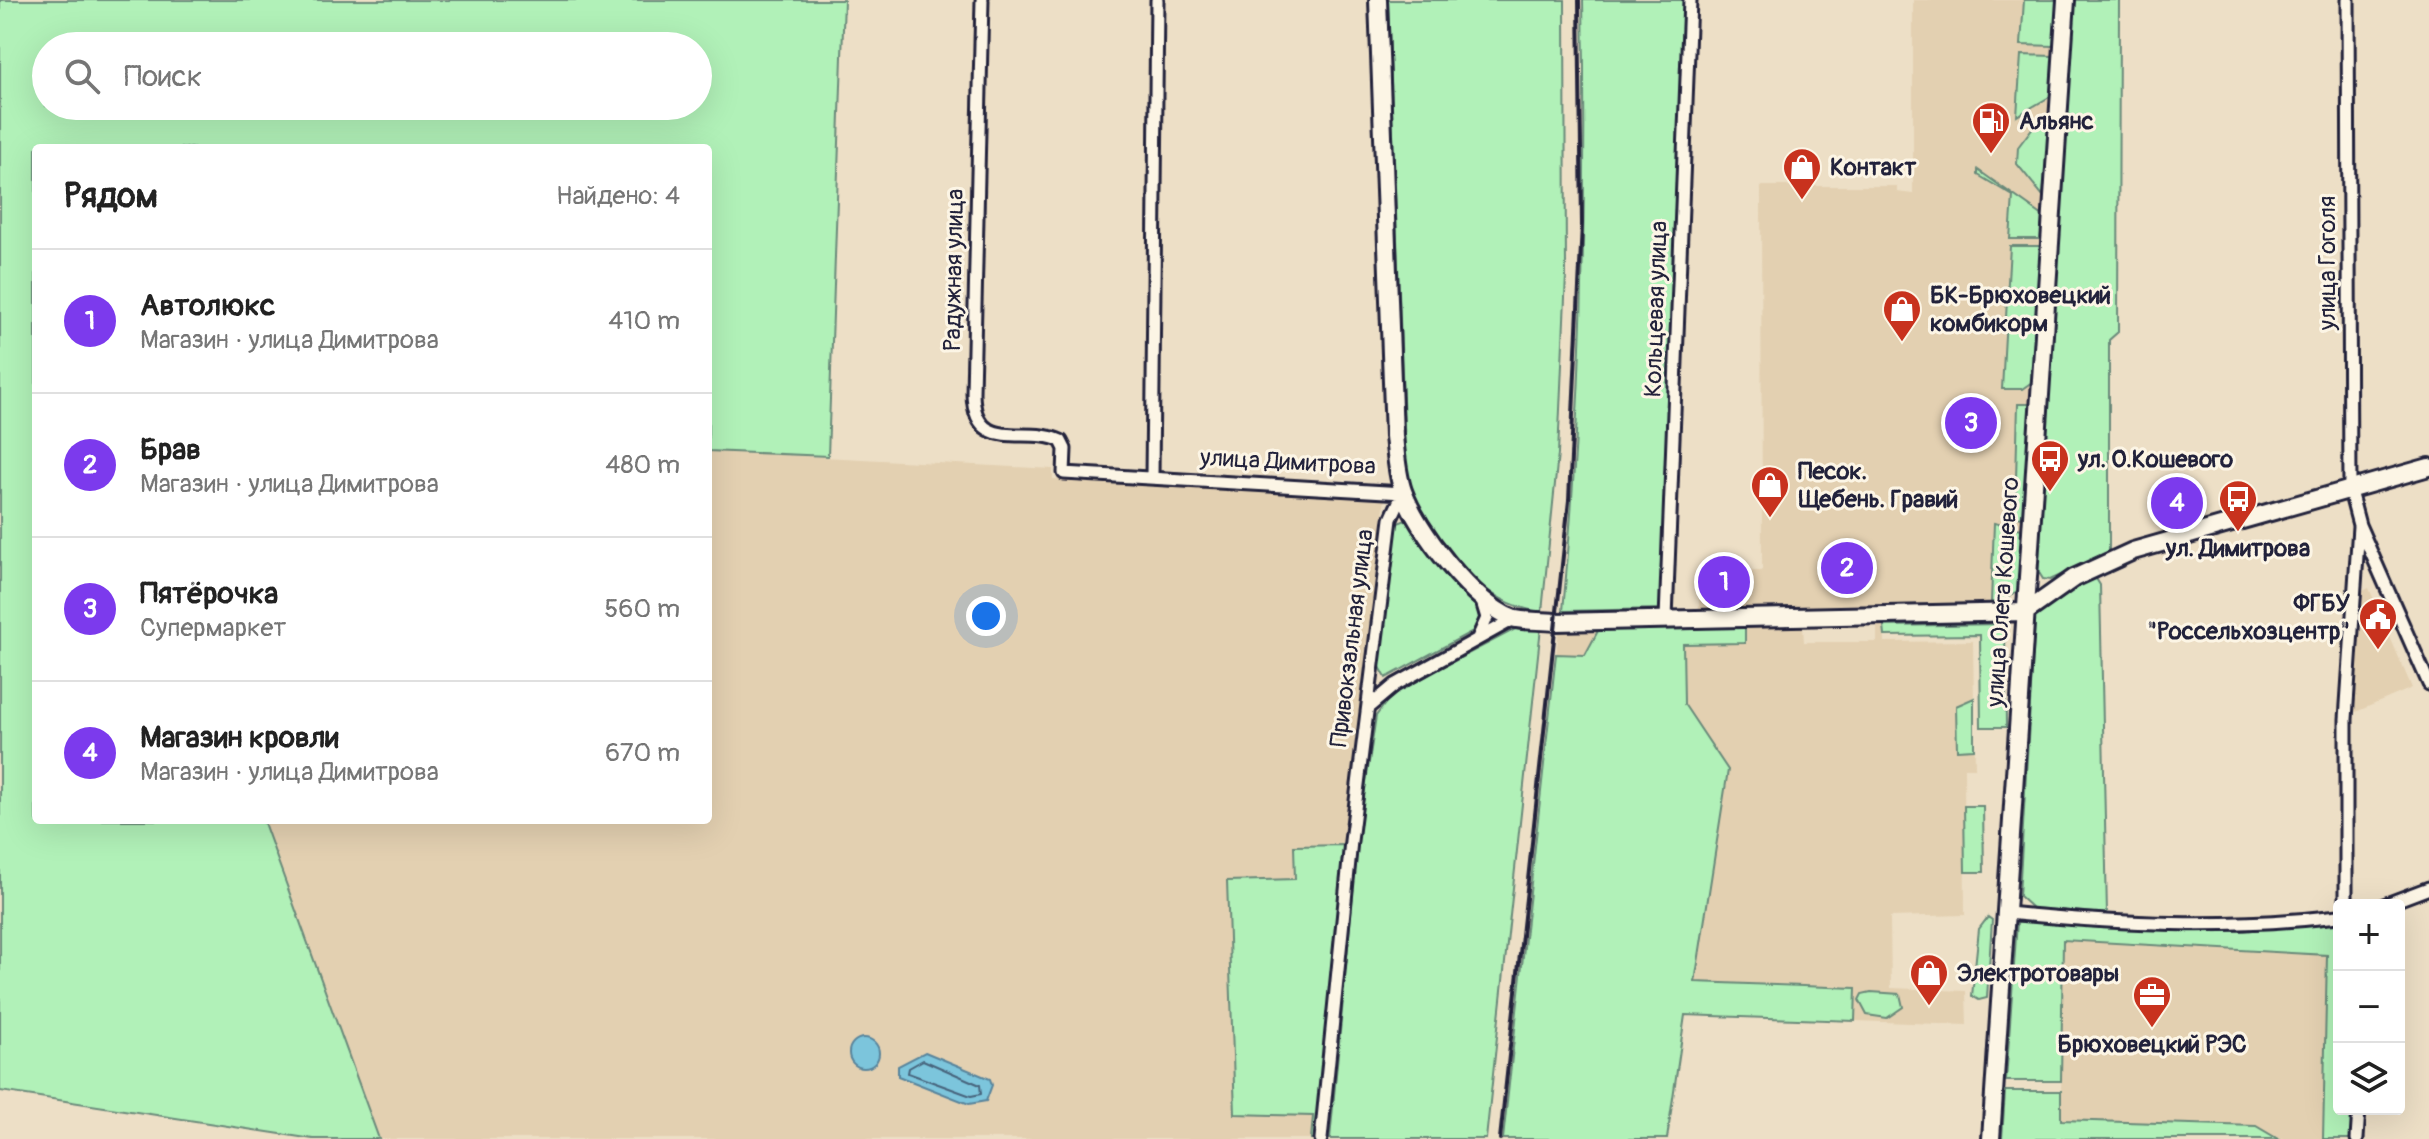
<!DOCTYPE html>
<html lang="ru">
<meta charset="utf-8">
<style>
:root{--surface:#fff;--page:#f6f6f6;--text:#222;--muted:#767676;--line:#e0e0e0;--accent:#7c3aed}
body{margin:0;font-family:Pangolin,sans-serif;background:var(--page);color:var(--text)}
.controls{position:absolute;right:24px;bottom:24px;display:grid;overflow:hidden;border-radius:8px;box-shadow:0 8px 32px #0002}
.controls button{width:72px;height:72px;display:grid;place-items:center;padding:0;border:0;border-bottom:2px solid var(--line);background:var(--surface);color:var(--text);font:40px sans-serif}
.you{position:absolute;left:986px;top:616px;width:28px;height:28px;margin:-20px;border:6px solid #fff;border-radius:50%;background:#1a73e8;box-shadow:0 0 0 12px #1a73e833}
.badge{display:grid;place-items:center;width:52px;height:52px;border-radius:50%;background:var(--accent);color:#fff;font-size:26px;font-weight:700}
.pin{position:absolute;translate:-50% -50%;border:4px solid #fff;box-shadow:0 2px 8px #0006}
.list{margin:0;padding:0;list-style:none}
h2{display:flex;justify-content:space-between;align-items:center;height:104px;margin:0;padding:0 32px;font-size:34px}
h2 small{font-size:26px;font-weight:400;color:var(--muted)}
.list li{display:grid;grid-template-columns:52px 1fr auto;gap:24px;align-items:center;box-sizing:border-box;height:144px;padding:0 32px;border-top:2px solid var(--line)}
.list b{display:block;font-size:30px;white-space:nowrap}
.list p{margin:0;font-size:26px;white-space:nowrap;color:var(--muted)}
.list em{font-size:26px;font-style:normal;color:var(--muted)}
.icon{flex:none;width:44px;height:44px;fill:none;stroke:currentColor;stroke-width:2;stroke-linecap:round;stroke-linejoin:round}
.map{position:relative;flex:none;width:2429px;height:1139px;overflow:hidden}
.search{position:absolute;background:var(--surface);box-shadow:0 8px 32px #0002;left:32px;top:32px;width:680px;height:88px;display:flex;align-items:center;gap:20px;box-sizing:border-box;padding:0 28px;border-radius:44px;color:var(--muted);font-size:30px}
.panel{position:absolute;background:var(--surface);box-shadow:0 8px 32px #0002;left:32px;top:144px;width:680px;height:680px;border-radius:8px}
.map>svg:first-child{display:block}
.built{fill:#e3d0b1}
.green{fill:#b1f1b8;stroke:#6a8a7a;stroke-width:2;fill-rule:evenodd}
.water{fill:#7cc5dc;stroke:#58849c;stroke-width:2}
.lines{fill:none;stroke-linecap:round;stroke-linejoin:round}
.shore{stroke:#46637b;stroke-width:2}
.street-casing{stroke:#22223b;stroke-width:17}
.secondary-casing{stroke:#22223b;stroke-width:22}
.street{stroke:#fcf5e5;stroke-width:11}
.secondary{stroke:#fcf5e5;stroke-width:16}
.rail{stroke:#22223b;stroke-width:4}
.labels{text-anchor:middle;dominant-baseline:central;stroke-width:6;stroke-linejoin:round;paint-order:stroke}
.poi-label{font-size:24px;font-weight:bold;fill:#22223b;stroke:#fcf5e5;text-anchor:start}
.street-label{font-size:24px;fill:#22223b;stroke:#fcf5e5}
</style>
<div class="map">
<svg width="2429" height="1139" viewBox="0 0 2429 1139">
<rect width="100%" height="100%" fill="#eddfc6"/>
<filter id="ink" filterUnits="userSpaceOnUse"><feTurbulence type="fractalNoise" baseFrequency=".0125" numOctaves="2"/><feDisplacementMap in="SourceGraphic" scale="16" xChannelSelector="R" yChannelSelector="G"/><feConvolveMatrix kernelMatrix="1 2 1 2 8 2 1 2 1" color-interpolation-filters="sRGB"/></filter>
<g filter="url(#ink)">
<path class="built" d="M1913 0H2057L2018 590 2003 602 1699 609V571H1762L1761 186H1897V192L1913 194Z
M708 451 1053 469V479L1385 498 1345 845 1319 1117H1313L1311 1139H379L263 820H708Z
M2369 588 2412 688 2351 714 2355 595Z
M1877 626H1884L1885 642 1973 641 1975 768H1964L1965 915 1890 917 1891 988 1966 991 1967 1025 1855 1021 1856 987 1695 982 1728 770 1684 704 1683 628 1803 627 1804 642H1877Z
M1559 629H1599L1585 655 1556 654Z
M2062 940 2328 955 2323 1139H2278L2256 1126 2061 1120Z"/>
<path class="green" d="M0 0H844L828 456 708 451V148H36V820H263L379 1139H313L0 1091ZM46 46H698V106H46Z
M1388 0H1565L1566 275 1558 454 1542 612C1475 604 1432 536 1406 479Z
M1583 0H1686L1663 609 1563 611C1582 407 1587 205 1583 0Z
M2024 0H2057L2054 46 2021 45Z
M2073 0H2119L2118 332 2109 340V553L2050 580 2043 579 2036 568Z
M2021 55 2053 56 2051 96 2017 116Z
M2040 118 2050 121 2043 196 2017 164 2018 147Z
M1978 170 2043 216 2041 239H2010L2013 196 1978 175Z
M2010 246H2041L2032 382 2022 389H2002Z
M2018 404H2031L2023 517 2015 516Z
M1406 520 1477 603 1479 618 1473 631 1386 678 1379 665 1396 528 1398 523Z
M1994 523 2022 529 2018 590 2003 602 1991 603Z
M2095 577 2100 585 2107 914 2032 908 2019 896 2035 618 2043 605Z
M2005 624 2006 727H1981L1980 635 1885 636 1884 626Z
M1521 626 1541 627 1486 1139H1330L1359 828 1376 716 1393 693Z
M1745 627V643L1683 644 1684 704 1728 770 1695 982 1856 988 1855 1021 1685 1015 1667 1139H1503L1556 654 1585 655 1599 629Z
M1974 698V749L1957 750 1956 706Z
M1964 806H1983L1984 872H1965Z
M1345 845 1316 1139H1311L1313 1116 1235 1114 1227 881 1295 879 1294 846Z
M1988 917 1992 920 1987 998 1979 1000 1972 996 1979 929Z
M2024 920 2147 930 2244 931 2339 920V1109H2354L2352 1139H2323L2327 955 2063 940 2061 1081H2006L2017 922Z
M1871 992 1900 994 1903 1007 1887 1018 1867 1015 1859 1000 1862 994Z
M2005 1091H2061V1120L2256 1126 2278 1139H2002Z"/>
<path class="water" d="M849 1053a15 15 0 1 1 30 0a15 15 0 1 1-30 0Z
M925 1052 990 1079 992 1085 986 1101 969 1104 898 1076V1066Z"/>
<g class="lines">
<path class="shore" d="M923 1060 980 1085 981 1094 971 1096 908 1073 909 1068Z"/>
<g class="street-casing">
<path id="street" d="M982 0 973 393C974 456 1027 424 1061 441L1065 449 1064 473 1403 493 1391 519 1351 841 1321 1139
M2348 0 2350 491 2359 525 2429 684
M1152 478 1157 0
M1666 619 1690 0
M1478 638 1487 618 1481 598
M1370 706 1395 685 1514 619
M2346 905V719L2359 526
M2384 905 2429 888
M2007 913C2121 924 2224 929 2339 916
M2357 1139 2359 1109"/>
</g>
<g class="secondary-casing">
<path id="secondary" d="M1378 0 1394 436C1396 454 1397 474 1403 491 1417 531 1473 602 1512 618 1524 622 1542 620 1555 622L2026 612 2074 578 2133 551 2429 467
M1991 1139 2066 0"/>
</g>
<use href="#street" class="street"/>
<use href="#secondary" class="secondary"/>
<path class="rail" d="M1500 1139 1569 500 1582 224 1579 0"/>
</g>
</g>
<defs>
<g id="fuel-pin" transform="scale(2)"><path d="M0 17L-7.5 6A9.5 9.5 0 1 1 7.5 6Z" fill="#c8321e" stroke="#fcf5e5"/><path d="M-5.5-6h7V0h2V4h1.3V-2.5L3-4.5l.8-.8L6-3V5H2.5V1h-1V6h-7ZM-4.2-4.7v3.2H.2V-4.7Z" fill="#fff"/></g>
<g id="shop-pin" transform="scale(2)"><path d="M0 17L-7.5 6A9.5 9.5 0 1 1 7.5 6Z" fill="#c8321e" stroke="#fcf5e5"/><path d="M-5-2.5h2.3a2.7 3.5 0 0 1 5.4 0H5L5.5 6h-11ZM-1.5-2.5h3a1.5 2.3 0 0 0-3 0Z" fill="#fff"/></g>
<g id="bus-pin" transform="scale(2)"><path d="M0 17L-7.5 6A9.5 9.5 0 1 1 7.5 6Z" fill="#c8321e" stroke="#fcf5e5"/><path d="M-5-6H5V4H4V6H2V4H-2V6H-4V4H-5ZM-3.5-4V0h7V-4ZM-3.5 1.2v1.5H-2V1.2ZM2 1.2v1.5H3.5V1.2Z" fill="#fff"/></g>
<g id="civic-pin" transform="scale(2)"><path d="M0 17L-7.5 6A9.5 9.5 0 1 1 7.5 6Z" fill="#c8321e" stroke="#fcf5e5"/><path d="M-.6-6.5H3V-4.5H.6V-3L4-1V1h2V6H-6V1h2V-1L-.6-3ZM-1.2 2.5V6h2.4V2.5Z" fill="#fff"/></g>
<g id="office-pin" transform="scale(2)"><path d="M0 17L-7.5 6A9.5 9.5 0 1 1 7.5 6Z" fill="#c8321e" stroke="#fcf5e5"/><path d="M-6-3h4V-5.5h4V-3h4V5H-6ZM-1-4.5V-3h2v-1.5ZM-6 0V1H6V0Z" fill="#fff"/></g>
</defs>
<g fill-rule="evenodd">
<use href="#fuel-pin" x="1991" y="121"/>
<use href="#shop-pin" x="1802" y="167"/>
<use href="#shop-pin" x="1902" y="309"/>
<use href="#bus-pin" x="2050" y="459"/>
<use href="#shop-pin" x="1770" y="485"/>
<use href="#bus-pin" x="2238" y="499"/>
<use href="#civic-pin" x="2378" y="617"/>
<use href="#shop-pin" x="1929" y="973"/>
<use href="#office-pin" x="2152" y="995"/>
</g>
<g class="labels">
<g class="poi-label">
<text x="2019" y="121">Альянс</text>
<text x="1830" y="167">Контакт</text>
<text x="1930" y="295">БК-Брюховецкий<tspan x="1930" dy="28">комбикорм</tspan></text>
<text x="2078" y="459">ул. О.Кошевого</text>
<text x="1798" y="471">Песок.<tspan x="1798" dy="28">Щебень. Гравий</tspan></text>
<text x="2238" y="548" text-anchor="middle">ул. Димитрова</text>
<text x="2350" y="603" text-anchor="end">ФГБУ<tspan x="2350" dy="28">"Россельхозцентр"</tspan></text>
<text x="1957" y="973">Электротовары</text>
<text x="2152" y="1044" text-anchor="middle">Брюховецкий РЭС</text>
</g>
<g class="street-label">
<text transform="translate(2327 263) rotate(-90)">улица Гоголя</text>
<text transform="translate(954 270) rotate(-89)">Радужная улица</text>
<text transform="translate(1656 309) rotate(-88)">Кольцевая улица</text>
<text transform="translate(1288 462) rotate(3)">улица Димитрова</text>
<text transform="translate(2003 592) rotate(-86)">улица Олега Кошевого</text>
<text transform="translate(1352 638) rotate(-83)">Привокзальная улица</text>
</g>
</g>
</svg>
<div class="controls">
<button>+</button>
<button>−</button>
<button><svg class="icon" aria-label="layers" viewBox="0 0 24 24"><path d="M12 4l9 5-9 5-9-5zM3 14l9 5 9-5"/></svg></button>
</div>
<div class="you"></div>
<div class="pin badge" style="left:1724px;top:582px">1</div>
<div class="pin badge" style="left:1847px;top:568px">2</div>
<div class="pin badge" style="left:1971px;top:423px">3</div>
<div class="pin badge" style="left:2177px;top:503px">4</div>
<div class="search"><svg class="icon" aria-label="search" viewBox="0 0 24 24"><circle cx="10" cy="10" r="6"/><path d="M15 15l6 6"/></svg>Поиск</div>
<section class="panel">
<h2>Рядом<small>Найдено: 4</small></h2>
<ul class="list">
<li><span class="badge">1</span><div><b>Автолюкс</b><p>Магазин · улица Димитрова</p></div><em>410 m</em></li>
<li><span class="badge">2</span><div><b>Брав</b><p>Магазин · улица Димитрова</p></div><em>480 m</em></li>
<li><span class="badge">3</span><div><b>Пятёрочка</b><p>Супермаркет</p></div><em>560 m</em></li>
<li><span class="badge">4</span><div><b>Магазин кровли</b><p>Магазин · улица Димитрова</p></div><em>670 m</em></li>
</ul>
</section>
</div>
